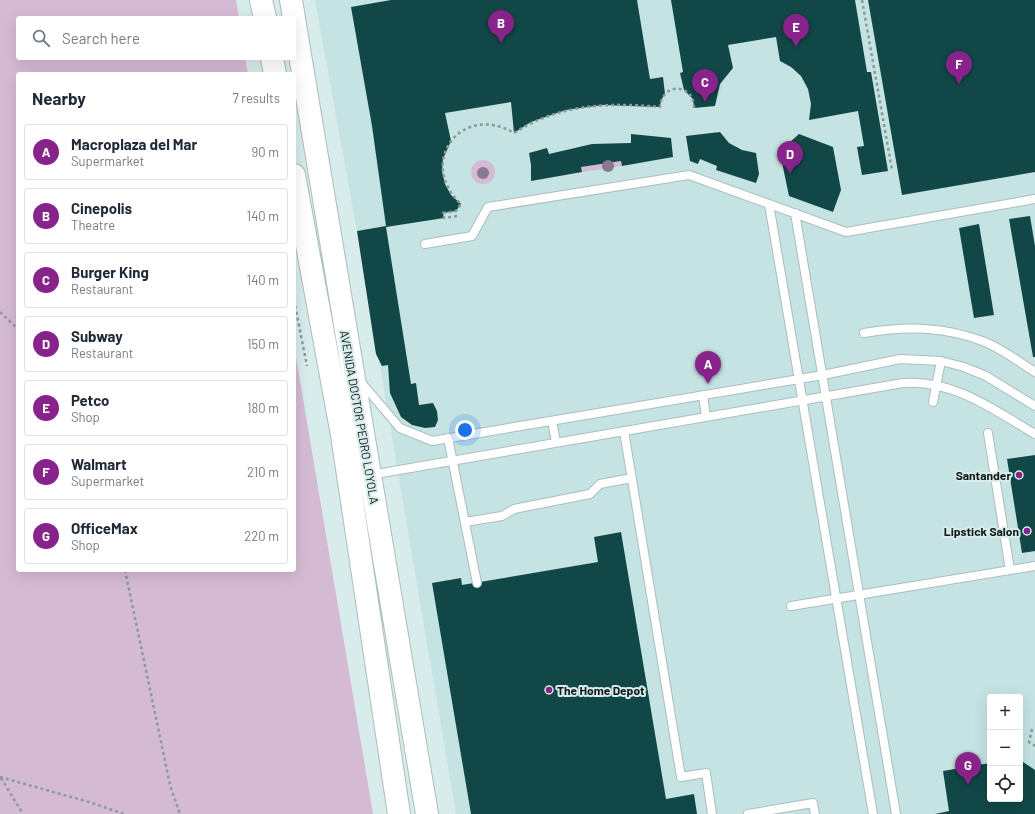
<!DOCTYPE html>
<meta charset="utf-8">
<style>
:root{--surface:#fff;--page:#f2f2f3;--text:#1f2937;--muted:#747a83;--line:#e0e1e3;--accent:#88238b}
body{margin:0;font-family:Barlow,sans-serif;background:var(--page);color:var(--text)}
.controls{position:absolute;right:12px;bottom:12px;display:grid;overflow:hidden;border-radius:4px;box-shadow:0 4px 16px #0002}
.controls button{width:36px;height:36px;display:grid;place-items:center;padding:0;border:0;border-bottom:1px solid var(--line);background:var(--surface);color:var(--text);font:20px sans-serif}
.you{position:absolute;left:465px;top:430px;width:14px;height:14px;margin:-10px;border:3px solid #fff;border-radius:50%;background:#1a73e8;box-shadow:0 0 0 6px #1a73e833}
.badge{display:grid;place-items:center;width:26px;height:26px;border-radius:50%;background:var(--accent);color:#fff;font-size:13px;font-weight:700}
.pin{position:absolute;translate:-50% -33px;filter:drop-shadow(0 1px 2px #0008)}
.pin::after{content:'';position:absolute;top:21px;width:14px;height:12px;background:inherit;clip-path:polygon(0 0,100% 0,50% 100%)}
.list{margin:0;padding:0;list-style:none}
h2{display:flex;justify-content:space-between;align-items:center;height:52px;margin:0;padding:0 16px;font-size:17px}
h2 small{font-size:13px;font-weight:400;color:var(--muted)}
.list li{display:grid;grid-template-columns:26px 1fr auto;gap:12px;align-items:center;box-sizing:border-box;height:56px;margin:0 8px 8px;padding:0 8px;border:1px solid var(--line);border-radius:4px}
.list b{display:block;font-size:15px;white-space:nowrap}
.list p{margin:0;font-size:13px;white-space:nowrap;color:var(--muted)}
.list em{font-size:13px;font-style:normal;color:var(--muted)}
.icon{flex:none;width:22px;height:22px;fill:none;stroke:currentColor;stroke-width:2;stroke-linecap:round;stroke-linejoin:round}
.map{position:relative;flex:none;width:1035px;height:814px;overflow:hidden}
.search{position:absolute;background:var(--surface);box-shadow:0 4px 16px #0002;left:16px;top:16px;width:280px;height:44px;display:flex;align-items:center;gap:10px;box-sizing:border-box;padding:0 14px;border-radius:4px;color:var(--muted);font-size:15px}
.panel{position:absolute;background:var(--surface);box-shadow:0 4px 16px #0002;left:16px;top:72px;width:280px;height:500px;border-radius:4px}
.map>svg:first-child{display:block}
.built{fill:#c4e3e2;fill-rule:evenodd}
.green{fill:#d5bad4}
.building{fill:#114847}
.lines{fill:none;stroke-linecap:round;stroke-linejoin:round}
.service-casing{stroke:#aabebd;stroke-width:10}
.secondary-casing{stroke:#aabebd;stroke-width:24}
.path{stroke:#8b9b9a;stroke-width:2.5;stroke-dasharray:3 3;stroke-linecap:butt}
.service{stroke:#fff;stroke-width:8}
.secondary{stroke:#fff;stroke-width:22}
.tree{fill:#887892}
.poi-dot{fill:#88238b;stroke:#d7eceb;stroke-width:1.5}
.labels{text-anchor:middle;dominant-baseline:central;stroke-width:4;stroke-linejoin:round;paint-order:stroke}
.street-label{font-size:12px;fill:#101818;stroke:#d7eceb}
.poi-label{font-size:12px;font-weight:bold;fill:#101818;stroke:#d7eceb;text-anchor:end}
</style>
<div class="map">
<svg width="1035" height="814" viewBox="0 0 1035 814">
<rect width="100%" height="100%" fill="#d7eceb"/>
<path class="built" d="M315 0H1035V814H456L357 231ZM990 697H1020V799H990Z"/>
<path class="green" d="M0 0H236L239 18H18V58H245L248 74H18V570H294V345L373 814H0Z
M471 172a12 12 0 1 1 24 0a12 12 0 1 1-24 0Z
M621 161 622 166 582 172 581 167Z"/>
<path class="building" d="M391 0H637L650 79 663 77 665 94 661 100 660 107 603 105 566 110 531 122 514 133 511 102 445 113 451 141 443 159 442 171 445 184 451 195 461 204 456 211 443 213 444 218 386 227 411 384 416 383 419 405 433 403 437 411 438 420 435 427 425 428 412 425 401 417 390 393 388 365 382 366 376 354 357 231 386 226 372 126 351 7Z
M671 0H855L867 72H871L888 171 862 175 857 147 864 146 858 111 809 120 811 104 808 89 801 76 791 67 780 61 776 37 728 45 733 68 720 84 715 106 694 108 693 99 684 90 680 73 683 72Z
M868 0H1035V172L902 195Z
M720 132 729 143 742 150 756 153 759 174 756 183 716 170 717 166 700 159 698 164 690 161 686 136Z
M631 134 671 138 673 157 622 166 621 161 581 167 582 172 531 181V165L529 153 547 148 549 154 592 144 631 143Z
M799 134 833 147 841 190 833 212 789 196 779 148 790 142Z
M1030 216 1035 246V357H1033L1009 219Z
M979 224 994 315 974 318 959 228Z
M1035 455V551L1022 553 1007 459Z
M621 532 666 799 694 794 697 814H471L432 583 461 578 462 585 598 562 594 537Z
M1020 760 1035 770V814H935L949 811 943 771 990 763V799H1020Z"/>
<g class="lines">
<g class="service-casing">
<path id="service" d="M769 204 873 814
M795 213 896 814
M425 244 472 236 488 207 689 175 846 232 1035 199
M864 333C906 326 944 326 985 342 1002 349 1019 362 1035 372
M360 381 400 428 432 441 823 375 900 359 941 361 964 367 986 376 1035 406
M703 395 706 417
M933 402 941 361
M552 421 556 442
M624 431 681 777 706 773 712 814
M988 433 1010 570
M448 438 477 583
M370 475 903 383C953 379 994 410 1035 434
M465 522 502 516 514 509 590 494 600 484 632 478
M791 606 1035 566
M748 814 813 803 815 814"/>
</g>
<g class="secondary-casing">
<path id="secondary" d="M261 0 265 18
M291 0 294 18
M294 19C337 284 383 549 427 814
M272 58 275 74
M294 175 342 435 399 814"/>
</g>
<path class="path" d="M862 0 892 170
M457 216 444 218 443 213 456 211 461 204C416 162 462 102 514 133 559 104 609 102 660 107 662 82 694 83 694 108
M294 300 307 366
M0 312 18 329
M125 570 170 785 180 814
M1032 729 1029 742 1035 746
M0 777 89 802 124 814
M1 778 23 814"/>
<use href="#service" class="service"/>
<use href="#secondary" class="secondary"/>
</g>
<g class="tree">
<circle cx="608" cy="166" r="6"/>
<circle cx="483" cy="173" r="6"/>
</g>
<g class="poi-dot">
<circle cx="1019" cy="475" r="4"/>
<circle cx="1027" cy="531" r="4"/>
<circle cx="549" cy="690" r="4"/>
</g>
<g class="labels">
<g class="street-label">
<text transform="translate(360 417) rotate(80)">AVENIDA DOCTOR PEDRO LOYOLA</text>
</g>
<g class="poi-label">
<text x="1011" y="475">Santander</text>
<text x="1019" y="531">Lipstick Salon</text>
<text x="557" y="690" text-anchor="start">The Home Depot</text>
</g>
</g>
</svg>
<div class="controls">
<button>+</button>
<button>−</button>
<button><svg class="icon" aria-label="locate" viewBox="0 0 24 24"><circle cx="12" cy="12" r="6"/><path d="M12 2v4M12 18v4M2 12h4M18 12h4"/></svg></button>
</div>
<div class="you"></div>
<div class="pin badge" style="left:708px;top:384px">A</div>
<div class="pin badge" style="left:501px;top:43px">B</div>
<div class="pin badge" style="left:705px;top:102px">C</div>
<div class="pin badge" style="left:790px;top:174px">D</div>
<div class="pin badge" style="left:796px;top:47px">E</div>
<div class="pin badge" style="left:959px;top:84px">F</div>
<div class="pin badge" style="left:968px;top:785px">G</div>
<div class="search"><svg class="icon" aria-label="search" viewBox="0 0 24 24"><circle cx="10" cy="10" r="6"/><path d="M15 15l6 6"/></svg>Search here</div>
<section class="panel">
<h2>Nearby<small>7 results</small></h2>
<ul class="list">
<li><span class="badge">A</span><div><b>Macroplaza del Mar</b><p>Supermarket</p></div><em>90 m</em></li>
<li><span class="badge">B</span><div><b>Cinepolis</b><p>Theatre</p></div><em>140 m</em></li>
<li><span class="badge">C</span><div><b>Burger King</b><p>Restaurant</p></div><em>140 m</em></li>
<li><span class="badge">D</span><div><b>Subway</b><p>Restaurant</p></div><em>150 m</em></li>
<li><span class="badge">E</span><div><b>Petco</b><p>Shop</p></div><em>180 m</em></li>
<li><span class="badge">F</span><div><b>Walmart</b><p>Supermarket</p></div><em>210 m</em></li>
<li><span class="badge">G</span><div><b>OfficeMax</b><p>Shop</p></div><em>220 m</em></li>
</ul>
</section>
</div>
